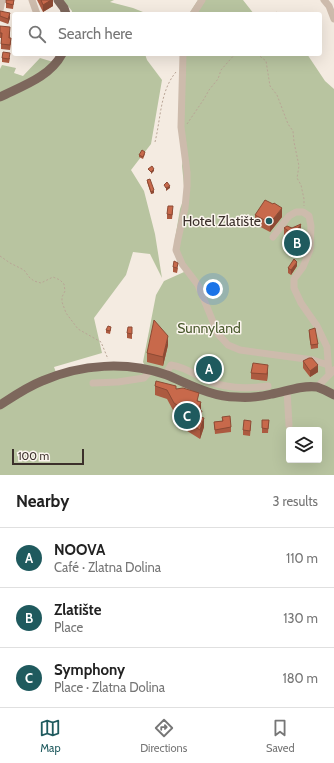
<!DOCTYPE html>
<meta charset="utf-8">
<style>
:root{--surface:#fff;--page:#f2f2f2;--text:#222;--muted:#767676;--line:#e0e0e0;--accent:#1f5a5e}
body{margin:0;font-family:Cabin,sans-serif;background:var(--page);color:var(--text)}
.controls{position:absolute;right:12px;bottom:12px;display:grid;overflow:hidden;border-radius:4px;box-shadow:0 4px 16px #0002}
.controls button{width:36px;height:36px;display:grid;place-items:center;padding:0;border:0;border-bottom:1px solid var(--line);background:var(--surface);color:var(--text);font:20px sans-serif}
.scale{position:absolute;left:12px;bottom:10px;width:72px;box-sizing:border-box;padding-left:4px;border:2px solid #3b302b;border-top:0;font-size:11px;line-height:14px;white-space:nowrap;color:#3b302b;-webkit-text-stroke:3px #fbf5ee;paint-order:stroke}
.you{position:absolute;left:213px;top:289px;width:14px;height:14px;margin:-10px;border:3px solid #fff;border-radius:50%;background:#1a73e8;box-shadow:0 0 0 6px #1a73e833}
.badge{display:grid;place-items:center;width:26px;height:26px;border-radius:50%;background:var(--accent);color:#fff;font-size:13px;font-weight:700}
.pin{position:absolute;translate:-50% -50%;border:2px solid #fff;box-shadow:0 1px 4px #0006}
.list{margin:0;padding:0;list-style:none}
h2{display:flex;justify-content:space-between;align-items:center;height:52px;margin:0;padding:0 16px;font-size:17px}
h2 small{font-size:13px;font-weight:400;color:var(--muted)}
.list li{display:grid;grid-template-columns:26px 1fr auto;gap:12px;align-items:center;box-sizing:border-box;height:60px;padding:0 16px;border-top:1px solid var(--line)}
.list b{display:block;font-size:15px;white-space:nowrap}
.list p{margin:0;font-size:13px;white-space:nowrap;color:var(--muted)}
.list em{font-size:13px;font-style:normal;color:var(--muted)}
.icon{flex:none;width:22px;height:22px;fill:none;stroke:currentColor;stroke-width:2;stroke-linecap:round;stroke-linejoin:round}
.map{position:relative;flex:none;width:334px;height:475px;overflow:hidden}
.search{position:absolute;background:var(--surface);box-shadow:0 4px 16px #0002;left:12px;right:12px;top:12px;height:44px;display:flex;align-items:center;gap:10px;box-sizing:border-box;padding:0 14px;border-radius:4px;color:var(--muted);font-size:15px}
.sheet{height:232px;background:var(--surface)}
nav{display:flex;justify-content:space-around;align-items:center;box-sizing:border-box;height:56px;border-top:1px solid var(--line);background:var(--surface);font-size:11px;color:var(--muted)}
nav a{display:grid;justify-items:center;gap:2px}
nav .on{color:var(--accent)}
.map>svg:first-child{display:block}
.green{fill:#b8c4a0;fill-rule:evenodd}
.lines{fill:none;stroke-linecap:round;stroke-linejoin:round}
.path{stroke:#b9a596;stroke-width:1;stroke-dasharray:2 2;stroke-linecap:butt}
.minor{stroke:#cdbbac;stroke-width:7}
.major{stroke:#7d675c;stroke-width:9}
.wall{fill:#ac5a40}
.shaded-wall{fill:#8c4a34}
.building{fill:#c8694b;stroke:#8c4a34}
.poi-dot{fill:#1f5a5e;stroke:#fbf5ee;stroke-width:1.5}
.labels{text-anchor:middle;dominant-baseline:central;stroke-width:3;stroke-linejoin:round;paint-order:stroke}
.poi-label{font-size:14px;fill:#3b302b;stroke:#fbf5ee;text-anchor:end}
.park-label{font-size:14px;fill:#4a5a2e;stroke:#fbf5ee}
</style>
<div class="map">
<svg width="334" height="475" viewBox="0 0 334 475">
<rect width="100%" height="100%" fill="#f4ebe1"/>
<path class="green" d="M63 0H114L110 2 133 8 148 14H72V11Z
M198 0H243L254 14H189Z
M66 54H145L147 60 162 80 151 144 131 170 144 191 155 234 162 278 150 254 133 252 126 275 94 318 102 353 54 367 57 375 145 366 143 362 156 295 164 281 184 272 174 245 180 209 185 195 182 166 184 152 181 54H307L325 81 334 89V475H0V69L2 65 16 68 14 73 23 76 40 58 60 64ZM289 430H319V460H289Z"/>
<g class="lines">
<path class="path" d="M273 14 276 12 279 14
M257 54 266 61 270 86 277 95 288 124 293 131 294 142 299 166 297 178 301 185 304 199V206
M187 124 204 99 209 90 218 79 221 70 235 54
M155 142C161 118 160 91 176 72
M0 256 10 263 24 270 29 277 34 281 41 283 53 277 60 280 64 284 65 291 62 297V302L66 313 78 329 101 342 108 359"/>
<path class="minor" d="M32 0 37 14
M324 0 329 6 334 19
M0 10 2 0
M193 14 202 0
M183 54 181 127 187 172V187L185 208 178 239 176 250 182 264 198 285 218 334 228 345 240 350 313 360 328 365
M273 237 289 216 296 212H303L309 216 311 226 310 250 303 267 294 279V288L301 303 317 326 327 347 329 374
M165 375 171 365C185 367 194 374 206 380 226 389 247 389 268 386
M93 383 118 382 144 378 150 371
M317 387 334 370
M287 390 289 425"/>
<path class="major" d="M58 0 64 8 66 14
M0 97C22 86 50 77 62 54
M0 405C14 396 27 387 42 381 81 364 127 361 167 375 189 384 212 397 236 397 248 398 260 397 272 394 287 391 302 385 317 387 323 389 329 392 334 395"/>
</g>
<path class="wall" d="M14 0 13 9 6 8V3Z
M37 0H53V6L43 12Z
M0 11 10 18 8 24 0 21Z
M0 31H10V38L11 43 10 50 1 49V38H0Z
M2 58H10L9 63 2 62Z
M145 154 143 159 139 157V155Z
M147 180 154 193 151 194 147 182Z
M173 211 172 219H167V214Z
M255 215 282 217 270 232 255 224Z
M284 228H292L303 230V249H300V252L293 254V249L290 247V239L284 235Z
M297 266 291 275 288 273V268Z
M173 267 178 268 177 273 173 272Z
M111 329 110 334 106 333V330Z
M309 330 318 344V348L311 349 309 334Z
M132 332V339L127 338V333Z
M168 345 163 366 147 362V353Z
M303 361 318 372 310 377 303 368Z
M268 372 267 381 251 379V373Z
M155 386 176 389 199 401 204 427 200 439 176 424 174 419V412L167 399 155 395Z
M222 417 231 427V432L215 434 214 422 222 421Z
M262 420H269L268 433H262Z
M251 425 250 436 243 435V430Z"/>
<path class="shaded-wall" d="M51 0H53V6L43 12V5Z
M10 13V18L8 24V19Z
M154 169V171L151 174V172Z
M170 186V188L166 191V188Z
M154 190V193L151 194V192Z
M282 208V217L270 232V223Z
M301 224V231L297 230Z
M300 246V252L293 254V247Z
M297 262V266L291 275V270Z
M168 336V345L163 366V357Z
M268 365V372L267 381V374Z
M318 365V372L310 377V371Z
M201 402V411L198 419V410Z
M204 418V427L200 439V430Z"/>
<path class="building" d="M6 0H14L13 5 6 3Z
M41 0H51L43 5Z
M0 11 10 13 8 19 0 16Z
M0 26 10 27 9 38H11L10 45 1 44 2 33H0Z
M3 52 10 53 9 59 2 58Z
M142 150 145 152 143 157 139 155Z
M152 166 154 169 151 172 148 169Z
M150 179 154 190 151 192 147 180Z
M167 182 170 186 166 188 164 185Z
M265 200 273 204 274 203 282 208 270 223 255 215Z
M168 206H173L172 215 167 214Z
M301 224 297 230H303V242H300V246L293 247 295 244 290 240V232L284 228 287 226 292 228Z
M294 259 297 262 291 270 288 268Z
M174 261 178 263 177 268 173 267Z
M154 320 168 336 163 357 147 353Z
M108 326 111 327 110 331 106 330Z
M128 327H132V334L127 333Z
M315 328 318 344 311 345 309 330Z
M309 358H312L318 365 310 371 303 361Z
M253 363 268 365 267 374 251 373Z
M156 381 176 386V389L183 388 199 393 197 401 201 402 198 410 202 411 200 417 204 418 200 430 176 415 174 410 177 405 174 403 167 390 155 386Z
M230 416 231 427 215 430 214 422 223 421 222 417Z
M244 420 251 421 250 431 243 430Z
M262 420H269L268 429 262 428Z"/>
<circle class="poi-dot" cx="269" cy="221" r="4"/>
<g class="labels">
<g class="poi-label">
<text x="261" y="221">Hotel Zlatište</text>
</g>
<g class="park-label">
<text x="209" y="328">Sunnyland</text>
</g>
</g>
</svg>
<div class="controls">
<button><svg class="icon" aria-label="layers" viewBox="0 0 24 24"><path d="M12 4l9 5-9 5-9-5zM3 14l9 5 9-5"/></svg></button>
</div>
<div class="scale">100 m</div>
<div class="you"></div>
<div class="pin badge" style="left:209px;top:369px">A</div>
<div class="pin badge" style="left:297px;top:243px">B</div>
<div class="pin badge" style="left:187px;top:416px">C</div>
<div class="search"><svg class="icon" aria-label="search" viewBox="0 0 24 24"><circle cx="10" cy="10" r="6"/><path d="M15 15l6 6"/></svg>Search here</div>
</div>
<section class="sheet">
<h2>Nearby<small>3 results</small></h2>
<ul class="list">
<li><span class="badge">A</span><div><b>NOOVA</b><p>Café · Zlatna Dolina</p></div><em>110 m</em></li>
<li><span class="badge">B</span><div><b>Zlatište</b><p>Place</p></div><em>130 m</em></li>
<li><span class="badge">C</span><div><b>Symphony</b><p>Place · Zlatna Dolina</p></div><em>180 m</em></li>
</ul>
</section>
<nav>
<a class="on"><svg class="icon" aria-label="map" viewBox="0 0 24 24"><path d="M3 6l6-2 6 2 6-2v14l-6 2-6-2-6 2zM9 4v14M15 6v14"/></svg>Map</a>
<a><svg class="icon" aria-label="directions" viewBox="0 0 24 24"><path d="M12 3l9 9-9 9-9-9zM9 14v-3h6M13 9l2 2-2 2"/></svg>Directions</a>
<a><svg class="icon" aria-label="saved" viewBox="0 0 24 24"><path d="M7 4h10v16l-5-4-5 4z"/></svg>Saved</a>
</nav>
